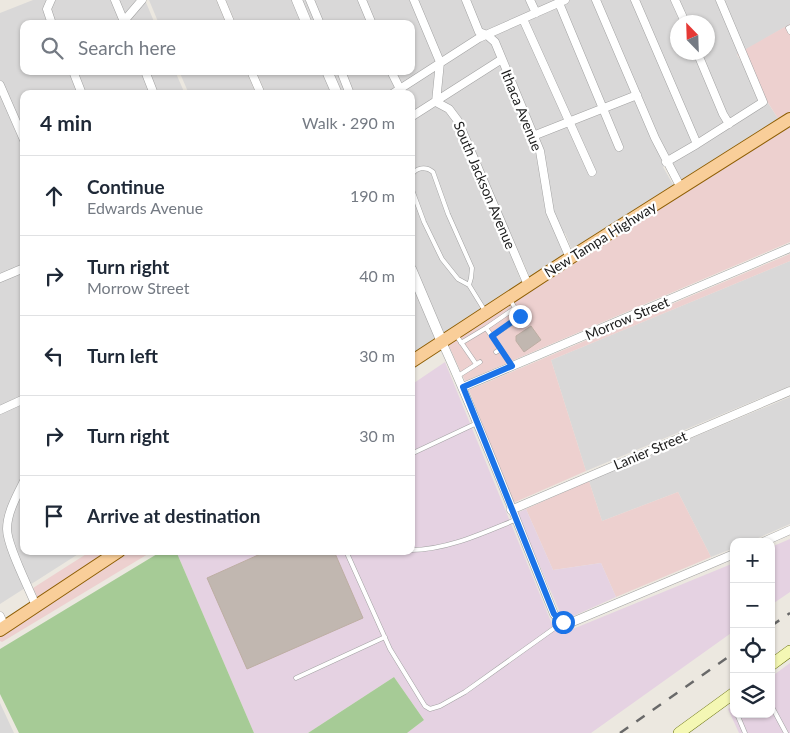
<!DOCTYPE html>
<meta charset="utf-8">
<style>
:root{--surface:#fff;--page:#f2f2f3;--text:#1f2937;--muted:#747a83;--line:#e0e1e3}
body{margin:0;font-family:Lato,sans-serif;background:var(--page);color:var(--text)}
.controls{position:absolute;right:15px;bottom:15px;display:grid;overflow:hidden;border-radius:10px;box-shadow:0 1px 4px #0004}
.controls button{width:45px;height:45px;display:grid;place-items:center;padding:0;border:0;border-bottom:1px solid var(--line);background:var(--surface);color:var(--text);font:25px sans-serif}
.compass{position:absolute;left:670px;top:15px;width:45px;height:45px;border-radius:50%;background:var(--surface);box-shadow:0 1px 4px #0004;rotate:337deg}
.stop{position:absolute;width:15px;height:15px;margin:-11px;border:4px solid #1a73e8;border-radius:50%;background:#fff}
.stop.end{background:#1a73e8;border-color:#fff;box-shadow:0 1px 5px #0008}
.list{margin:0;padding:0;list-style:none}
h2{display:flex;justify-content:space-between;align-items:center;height:65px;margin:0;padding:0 20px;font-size:21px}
h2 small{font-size:16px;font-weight:400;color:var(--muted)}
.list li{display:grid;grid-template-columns:32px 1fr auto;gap:15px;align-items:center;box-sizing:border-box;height:80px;padding:0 20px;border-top:1px solid var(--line)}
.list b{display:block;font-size:19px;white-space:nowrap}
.list p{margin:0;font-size:16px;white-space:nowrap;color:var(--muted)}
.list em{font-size:16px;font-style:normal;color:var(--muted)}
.icon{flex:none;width:28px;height:28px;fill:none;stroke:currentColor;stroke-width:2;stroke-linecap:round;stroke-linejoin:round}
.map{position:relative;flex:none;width:790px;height:733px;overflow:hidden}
.search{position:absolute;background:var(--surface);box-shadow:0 1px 4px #0004;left:20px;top:20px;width:395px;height:55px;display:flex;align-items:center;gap:12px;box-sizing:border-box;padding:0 18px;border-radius:10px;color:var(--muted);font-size:19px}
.panel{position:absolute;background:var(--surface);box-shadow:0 1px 4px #0004;left:20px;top:90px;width:395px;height:465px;border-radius:10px}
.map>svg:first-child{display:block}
.residential{fill:#d9d8d8;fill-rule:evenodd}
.commercial{fill:#edd0cf}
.industrial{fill:#e5d2e2}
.forest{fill:#a6cb96}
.building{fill:#c1b7b0;stroke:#bdaea3}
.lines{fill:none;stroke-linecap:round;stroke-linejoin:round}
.service-casing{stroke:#a2a2a2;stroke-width:5}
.minor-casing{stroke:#a2a2a2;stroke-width:9}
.tertiary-casing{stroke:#a2a2a2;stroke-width:11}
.secondary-casing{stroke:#636c07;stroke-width:12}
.primary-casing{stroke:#8e5e04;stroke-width:14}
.service{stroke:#fff;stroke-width:4}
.minor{stroke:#fff;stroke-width:8}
.tertiary{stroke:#fff;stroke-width:10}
.secondary{stroke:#f4f7b4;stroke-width:11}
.primary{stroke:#f9ce99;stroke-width:12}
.rail{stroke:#696969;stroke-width:2.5;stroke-dasharray:10 10;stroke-linecap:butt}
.route{stroke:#1a73e8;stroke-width:6}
.labels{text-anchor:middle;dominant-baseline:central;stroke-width:4.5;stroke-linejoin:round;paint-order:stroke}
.street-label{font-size:14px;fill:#1b1b1b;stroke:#fff}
</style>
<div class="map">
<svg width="790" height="733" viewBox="0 0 790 733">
<rect width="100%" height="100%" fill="#ece8e0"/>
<path class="residential" d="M33 0H145L155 24H24V71H175L185 94H24V551H83L0 604V13Z
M149 0H216L226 24H159Z
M226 0H292L302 24H236Z
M301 0H790V24L737 55 779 120 682 182 671 163 663 167 674 186 572 250 565 233 556 236 564 255 530 278 523 261 514 264 522 283 444 335 411 257V94H342L332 71H411V24H312ZM678 22H708V52H678Z
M179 71H246L256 94H189Z
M256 71H322L332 94H266Z
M790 261V386L586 471 551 360Z
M411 281 436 340 411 356Z
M790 397V524L749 542H734V548L711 557 678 492 602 521 589 481Z
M0 703 14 733H0Z"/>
<path class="commercial" d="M790 24V113L779 120 737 54Z
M790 125V242L465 381 448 344 530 290Z
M790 254V261L551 360 586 471 513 503 469 390Z
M589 481 602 521 678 492 711 557 616 597 601 563 553 570 526 509Z
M91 551H110L38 598 33 588Z
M129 551H153L2 642 0 641V636Z"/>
<path class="industrial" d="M445 362 554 629 563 633 734 563V631L591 733H407L424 720 394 677 308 733H254L176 551H411V385Z
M526 509 553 570 601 563 616 597 569 618 561 615 517 513Z
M790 539V592L771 605V547Z
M790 663V733H739L728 709 734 705V714H771V677Z"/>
<path class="forest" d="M162 551H176L254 733H19L0 694V649Z
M394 677 424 720 407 733H308Z"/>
<path class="building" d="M531 326 541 340 524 352 516 341V336Z
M267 551H334L363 618 247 669 207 578Z"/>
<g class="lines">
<g class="service-casing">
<path id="service" d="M790 27 788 28 790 32
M411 176C416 167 426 166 433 172L448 214 472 268 471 278 469 285
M411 187 424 222 442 259 458 279 469 285 485 311
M486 328 515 308
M456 335 476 364
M492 336 521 317 510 300
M461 343 486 328 501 349
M496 352 501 349 512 366
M458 376 480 362
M411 454 477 423
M411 550C447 550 483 533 515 520
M346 551 390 649 425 706 430 709 440 706 465 692 563 622
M296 678 385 637
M730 698 734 707
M771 705 786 733
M737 714 745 733"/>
</g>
<g class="minor-casing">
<path id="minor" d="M51 0 47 9 52 24
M115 0 125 24
M221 0 231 24
M310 0 320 24
M362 0 372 24
M414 0 440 62 436 102 449 109 458 121 528 285
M466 0 479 32 487 35 495 42 540 151 550 212 570 258
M530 0 536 13
M596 0 655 138 681 188
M635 0 697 144
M675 0 685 22
M559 3 619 147
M523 19 592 172
M124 21 142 0
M697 52 723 114 729 124
M73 71 82 94
M145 71 154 94
M251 71 261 94
M341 71 350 94
M391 71 400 89
M0 85 24 140
M392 94 479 38 565 0
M411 117 502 59
M533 136 637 95
M666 162 697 144 763 102 720 0
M0 278 24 268
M442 342C483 431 517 523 554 614 559 620 562 622 570 623L734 554
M463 387 790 248
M0 410 24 399
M24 481C17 495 7 513 7 529 7 546 29 588 36 606
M511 510 790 391
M763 542 790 530
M0 616 5 627"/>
</g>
<g class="tertiary-casing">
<path id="tertiary" d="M297 0 307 24
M327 71 337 94
M411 269 442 342"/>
</g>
<g class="secondary-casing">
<path id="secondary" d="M771 665 790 651
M679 733 734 693"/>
</g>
<g class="primary-casing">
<path id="primary" d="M411 362 570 258 790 119
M0 630 119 551"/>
</g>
<use href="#service" class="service"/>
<use href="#minor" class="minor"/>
<use href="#tertiary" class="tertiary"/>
<use href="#secondary" class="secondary"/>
<use href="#primary" class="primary"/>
<path class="rail" d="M771 626 790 613
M620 733 734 653"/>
</g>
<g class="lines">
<path class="route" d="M520 316 492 336 512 366 463 387 554 614 563 622"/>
</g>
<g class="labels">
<g class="street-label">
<text transform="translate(522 110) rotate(68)">Ithaca Avenue</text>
<text transform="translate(485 185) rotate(67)">South Jackson Avenue</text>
<text transform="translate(600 239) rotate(-32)">New Tampa Highway</text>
<text transform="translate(627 318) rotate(-23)">Morrow Street</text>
<text transform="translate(650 450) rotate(-23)">Lanier Street</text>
</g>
</g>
</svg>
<div class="controls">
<button>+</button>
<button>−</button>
<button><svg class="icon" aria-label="locate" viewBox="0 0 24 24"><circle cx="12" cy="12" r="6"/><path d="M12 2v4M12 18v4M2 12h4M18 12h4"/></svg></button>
<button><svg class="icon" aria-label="layers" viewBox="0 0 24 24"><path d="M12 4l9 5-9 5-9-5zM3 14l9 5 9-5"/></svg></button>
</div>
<svg class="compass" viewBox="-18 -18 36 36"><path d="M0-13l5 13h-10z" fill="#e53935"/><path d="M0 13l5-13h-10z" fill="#747a83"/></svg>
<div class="stop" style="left:563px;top:622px"></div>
<div class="stop end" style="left:520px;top:316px"></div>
<div class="search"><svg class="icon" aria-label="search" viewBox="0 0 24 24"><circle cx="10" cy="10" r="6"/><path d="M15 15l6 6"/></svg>Search here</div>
<section class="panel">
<h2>4 min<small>Walk · 290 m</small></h2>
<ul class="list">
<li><svg class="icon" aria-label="ahead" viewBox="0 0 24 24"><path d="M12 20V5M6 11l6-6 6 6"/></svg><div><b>Continue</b><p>Edwards Avenue</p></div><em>190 m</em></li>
<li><svg class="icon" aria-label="right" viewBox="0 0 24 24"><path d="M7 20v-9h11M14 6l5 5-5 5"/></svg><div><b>Turn right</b><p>Morrow Street</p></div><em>40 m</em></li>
<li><svg class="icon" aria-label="left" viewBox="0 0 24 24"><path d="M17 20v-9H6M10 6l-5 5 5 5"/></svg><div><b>Turn left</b></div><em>30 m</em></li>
<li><svg class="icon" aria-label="right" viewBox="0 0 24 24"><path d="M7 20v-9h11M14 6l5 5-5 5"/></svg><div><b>Turn right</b></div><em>30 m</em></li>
<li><svg class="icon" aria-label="arrive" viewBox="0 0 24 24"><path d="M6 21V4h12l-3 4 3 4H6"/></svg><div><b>Arrive at destination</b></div></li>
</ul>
</section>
</div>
